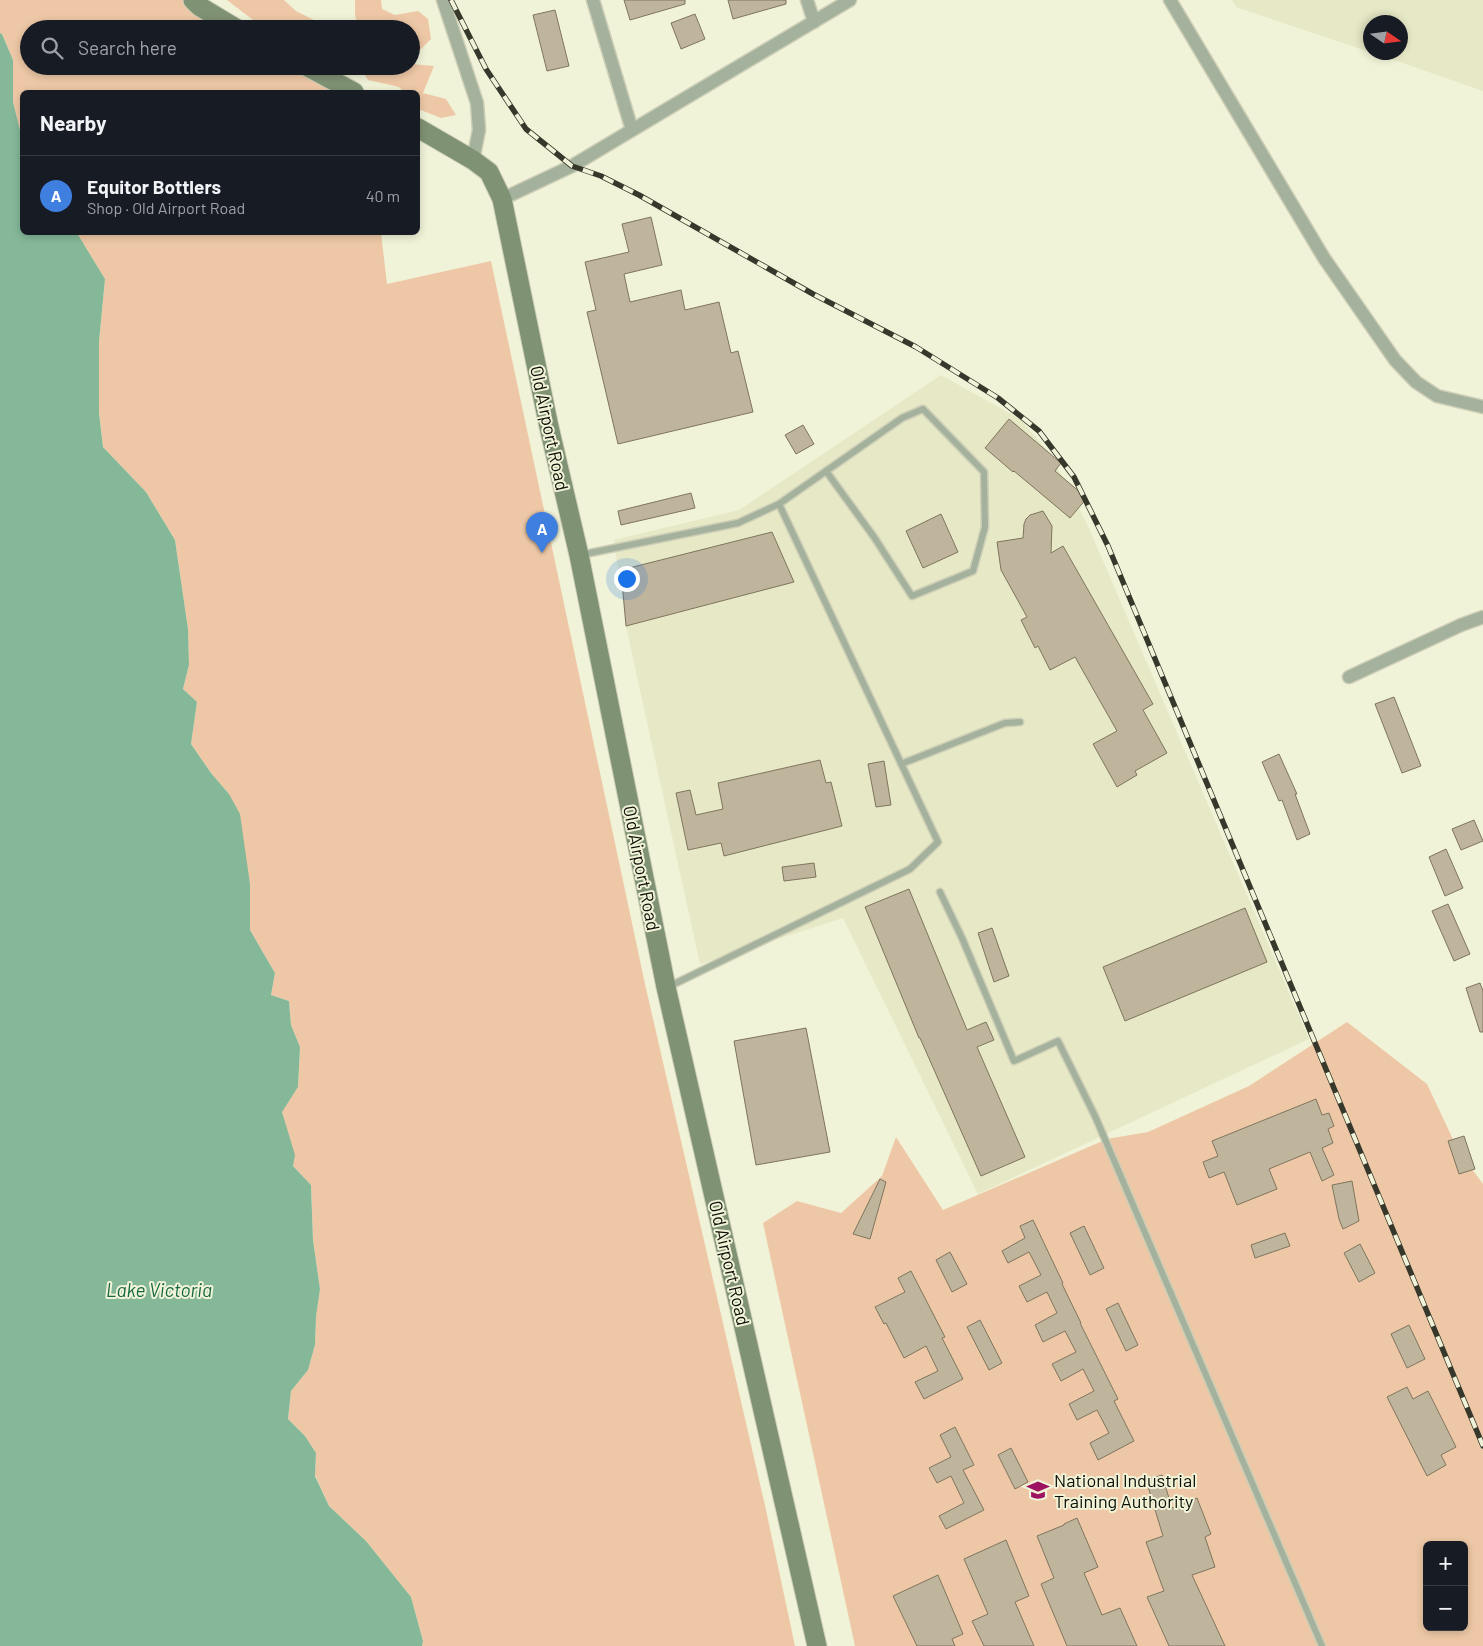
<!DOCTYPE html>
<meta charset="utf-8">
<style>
:root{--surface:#171b24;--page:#242831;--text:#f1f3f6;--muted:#9ea1a6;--line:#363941;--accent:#0f766e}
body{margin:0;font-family:Barlow,sans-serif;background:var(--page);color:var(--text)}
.controls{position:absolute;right:15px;bottom:15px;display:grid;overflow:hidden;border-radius:8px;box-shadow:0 2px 8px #0003}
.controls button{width:45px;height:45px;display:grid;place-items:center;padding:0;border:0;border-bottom:1px solid var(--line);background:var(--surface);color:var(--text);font:25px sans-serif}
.compass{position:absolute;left:1363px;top:15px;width:45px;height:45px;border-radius:50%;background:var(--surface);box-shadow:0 2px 8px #0003;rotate:103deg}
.you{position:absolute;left:626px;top:578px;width:18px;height:18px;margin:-12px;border:4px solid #fff;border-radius:50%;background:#1a73e8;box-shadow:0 0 0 8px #1a73e833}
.badge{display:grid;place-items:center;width:32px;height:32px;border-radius:50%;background:var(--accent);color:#fff;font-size:16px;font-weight:700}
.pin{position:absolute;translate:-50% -41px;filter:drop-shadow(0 1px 2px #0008)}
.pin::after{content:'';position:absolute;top:26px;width:18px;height:15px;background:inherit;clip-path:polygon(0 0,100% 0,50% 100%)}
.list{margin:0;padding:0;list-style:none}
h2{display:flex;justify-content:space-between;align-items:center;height:65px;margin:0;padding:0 20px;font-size:21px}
h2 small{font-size:16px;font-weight:400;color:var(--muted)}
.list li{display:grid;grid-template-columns:32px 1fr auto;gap:15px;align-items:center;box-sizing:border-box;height:80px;padding:0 20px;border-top:1px solid var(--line)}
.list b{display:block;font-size:19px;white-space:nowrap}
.list p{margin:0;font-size:16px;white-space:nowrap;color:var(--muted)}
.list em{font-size:16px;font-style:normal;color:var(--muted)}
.icon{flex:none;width:28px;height:28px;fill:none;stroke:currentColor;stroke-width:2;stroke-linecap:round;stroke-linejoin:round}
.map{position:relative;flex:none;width:1483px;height:1646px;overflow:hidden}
.search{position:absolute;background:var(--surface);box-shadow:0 2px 8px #0003;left:20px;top:20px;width:400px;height:55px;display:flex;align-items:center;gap:12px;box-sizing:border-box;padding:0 18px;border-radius:28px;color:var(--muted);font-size:19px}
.panel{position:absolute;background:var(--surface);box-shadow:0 2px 8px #0003;left:20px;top:90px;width:400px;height:145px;border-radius:8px}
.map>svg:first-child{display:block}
.built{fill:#e6e8c6}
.green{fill:#eec8a6;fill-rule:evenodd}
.water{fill:#85b898}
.building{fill:#bfb49c;stroke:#7f755e}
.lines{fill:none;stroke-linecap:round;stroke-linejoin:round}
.lane-casing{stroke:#cdceb6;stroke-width:9}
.street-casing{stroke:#cdceb6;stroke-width:15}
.secondary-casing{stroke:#cdceb6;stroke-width:21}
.lane{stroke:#a4b19c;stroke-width:6}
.street{stroke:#a4b19c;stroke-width:12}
.secondary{stroke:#7f9274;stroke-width:19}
.rail-casing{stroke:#37382c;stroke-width:5.5}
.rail{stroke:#f1f3d8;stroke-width:4;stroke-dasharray:11;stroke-linecap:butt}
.labels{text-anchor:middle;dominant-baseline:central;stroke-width:4;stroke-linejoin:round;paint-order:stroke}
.street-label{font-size:18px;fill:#0d0e05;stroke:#f1f3d8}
.poi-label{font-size:18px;fill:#0d0e05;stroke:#f1f3d8;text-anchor:start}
.water-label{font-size:19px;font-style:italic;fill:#156840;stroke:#f1f3d8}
</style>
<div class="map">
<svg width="1483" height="1646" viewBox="0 0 1483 1646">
<rect width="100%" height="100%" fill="#f1f3d8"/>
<path class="built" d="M1232 0H1483V91L1371 52H1400V22H1370V52L1236 7Z
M941 375 1020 419 1051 455 1088 526 1309 1039 978 1194 843 918 700 964 626 626 614 540 739 510Z"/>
<path class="green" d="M0 0H193L237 29H29V66H306L354 92H22V138L13 102V60L2 34 0 33Z
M227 0H284L296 11 324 25 326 29H275L268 23 253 20Z
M355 0H381L382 9 395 15 418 11 428 19 431 39 416 54 411 53V29H360L355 16Z
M411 64 434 66 423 93 446 99 456 115 441 118 418 109V92H404L399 87 368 80 360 67 411 66Z
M77 233H381L387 284 491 261 645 984 766 1510 795 1646H422L423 1641 411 1597 366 1541 329 1506 315 1475 316 1453 305 1436 288 1419 291 1391 308 1370 315 1345 316 1317 320 1289 313 1240 311 1185 293 1166 282 1111 298 1087 300 1047 291 1025 289 1001 271 995 275 973 250 930V884L229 794 211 773 191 744 197 702 183 689 189 665 188 629 175 540 146 492 103 447 99 413V342L105 279Z
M1347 1022 1427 1084 1458 1150 1483 1184V1646H855L763 1223 797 1201 841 1213 882 1176 896 1137 943 1210 1107 1139 1148 1132 1249 1086ZM1427 1545H1464V1627H1427Z"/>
<path class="water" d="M0 33 2 34 13 60V102L22 138V232L77 233 105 279 99 342V413L103 447 146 492 175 540 188 629 189 665 183 689 197 702 191 744 211 773 229 794 240 814 250 884V930L275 973 271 995 289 1001 291 1025 300 1047 298 1087 282 1112 295 1155 293 1166 311 1185 313 1240 320 1289 316 1317 315 1345 308 1370 291 1391 288 1419 305 1436 316 1453 315 1476 329 1506 366 1541 411 1597 423 1641 422 1646H0Z"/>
<path class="building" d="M624 0H685V4L630 20Z
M728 0H786V4L733 19Z
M555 10 569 66 547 71 533 15Z
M695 14 705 39 681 49 671 23Z
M651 217 662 265 624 274 630 302 681 290 685 310 719 302 731 353 738 351 753 412 618 444 587 312 596 310 585 262 629 252 622 224Z
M1009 419 1061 463 1055 471 1087 498 1070 518 1014 471 1013 472 985 448Z
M803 425 814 444 796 454 785 435Z
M691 493 695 508 621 525 618 511Z
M1043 511 1052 526 1051 553 1063 546 1153 704 1143 710 1167 753 1135 771 1137 775 1117 787 1093 744 1117 731 1075 657 1050 670 1038 646 1035 648 1021 620 1027 617 1001 570 997 542 1023 538 1024 524 1026 519 1030 515Z
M941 514 958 552 923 568 906 531Z
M772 532 794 582 626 626 622 581 629 568Z
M1394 697 1421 766 1402 773 1375 704Z
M1279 754 1297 794H1295L1310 834 1297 840 1282 800 1279 801 1262 762Z
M820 760 826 783 831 782 842 826 724 856 721 843 688 850 676 793 690 790 696 815 723 809 718 783Z
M884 761 891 805 876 807 868 764Z
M1474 820 1483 841 1461 850 1452 829Z
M1446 849 1463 888 1445 896 1429 857Z
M814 863 816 877 784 881 782 867Z
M909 889 967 1030 986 1022 994 1040 977 1047 1025 1157 981 1176 920 1038H919L865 907Z
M1448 904 1470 954 1454 961 1432 911Z
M1245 908 1267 962 1125 1021 1103 967Z
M992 928 1009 976 994 982 978 933Z
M1480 983 1483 991V1032H1480L1466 988Z
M806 1028 830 1152 756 1165 734 1041Z
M1316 1099 1322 1115 1329 1113 1334 1126 1328 1129 1333 1143 1322 1148 1334 1175 1322 1181 1310 1152 1269 1169 1277 1189 1237 1205 1224 1172 1209 1178 1203 1162 1218 1156 1212 1141Z
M1464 1136 1475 1169 1459 1174 1448 1141Z
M880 1179 886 1182 870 1239 853 1234Z
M1352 1181 1359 1221 1343 1229 1339 1219 1332 1185Z
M1033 1220 1063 1283 1062 1284 1081 1323H1080L1118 1399 1114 1401 1134 1441 1098 1460 1090 1443 1109 1433 1097 1410 1077 1420 1069 1404 1094 1391 1083 1369 1061 1381 1052 1364 1076 1352 1065 1331 1043 1342 1035 1325 1057 1313 1047 1292 1027 1302 1019 1286 1041 1275 1029 1252 1008 1263 1002 1251 1025 1238 1020 1226Z
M1084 1226 1104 1268 1090 1275 1070 1233Z
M1285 1233 1290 1246 1255 1258 1251 1245Z
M1360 1244 1375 1273 1359 1282 1344 1253Z
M950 1252 967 1284 952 1292 936 1260Z
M911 1271 945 1337 942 1338 963 1379 924 1399 915 1382 938 1371 926 1346 904 1358 886 1323 884 1324 875 1307 905 1292 898 1278Z
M1118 1303 1138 1345 1126 1351 1106 1309Z
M980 1320 1002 1363 989 1370 967 1327Z
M1409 1325 1425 1359 1407 1368 1391 1334Z
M1407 1387 1413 1399 1428 1391 1456 1447 1441 1455 1446 1465 1427 1476 1387 1397Z
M955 1427 974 1465 963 1470 984 1510 946 1529 939 1516 964 1503 951 1476 937 1483 929 1468 951 1457 940 1435Z
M1011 1448 1028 1482 1015 1489 998 1455Z
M1162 1475 1172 1508 1197 1498 1211 1534 1205 1537 1215 1567 1192 1575 1225 1646H1169L1147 1597 1164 1591 1146 1542 1163 1536 1146 1480Z
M1077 1518 1098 1567 1084 1573 1102 1615 1120 1608 1137 1646H1067L1041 1584 1054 1578 1037 1536 1064 1525V1524Z
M1006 1540 1029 1596 1015 1602 1034 1646H984L972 1621 988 1614 964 1559Z
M938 1575 963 1634 952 1639 955 1646H917L893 1596Z"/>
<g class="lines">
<g class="lane-casing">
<path id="lane" d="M580 555 738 523 779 504
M901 764 1005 723 1020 722
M940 892 962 938 1014 1061 1058 1041 1095 1116 1322 1646
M668 987 910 869 938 842 779 504 902 418 923 409 984 472 985 527 973 571 912 596 874 537 826 471"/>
</g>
<g class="street-casing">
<path id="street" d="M443 0 477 103 479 130 473 160
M593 0 632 130
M807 0 814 22
M1170 0 1324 258 1395 360 1416 382 1437 396 1483 407
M502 199 572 166 850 0
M1349 677 1461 625 1483 617"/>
</g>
<g class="secondary-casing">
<path id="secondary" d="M193 0 199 6 237 29
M306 66 354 92
M418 128 473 160 489 172 502 199 549 427 579 555 666 987 817 1646"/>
</g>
<use href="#lane" class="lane"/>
<use href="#street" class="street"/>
<use href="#secondary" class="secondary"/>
<g class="rail-casing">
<path id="rail" d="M451 0 486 69 526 129 572 166 601 176 639 195 813 294 916 347 998 398 1039 431 1074 477 1108 546 1483 1446"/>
</g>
<use href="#rail" class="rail"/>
</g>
<defs>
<g id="university-bare" transform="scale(1.725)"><path d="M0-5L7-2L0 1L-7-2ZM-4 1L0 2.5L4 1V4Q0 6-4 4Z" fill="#9e1361" stroke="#f1f3d8" stroke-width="2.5" paint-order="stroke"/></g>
</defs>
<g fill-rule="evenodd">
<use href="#university-bare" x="1038" y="1490"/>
</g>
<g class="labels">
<g class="street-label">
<text transform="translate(550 428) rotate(78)">Old Airport Road</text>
<text transform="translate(642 868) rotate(79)">Old Airport Road</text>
<text transform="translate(730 1263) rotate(77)">Old Airport Road</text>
</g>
<g class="poi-label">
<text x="1054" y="1480">National Industrial<tspan x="1054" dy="21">Training Authority</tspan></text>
</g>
<g class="water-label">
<text x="159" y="1289">Lake Victoria</text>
</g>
</g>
</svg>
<div class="controls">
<button>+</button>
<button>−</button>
</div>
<svg class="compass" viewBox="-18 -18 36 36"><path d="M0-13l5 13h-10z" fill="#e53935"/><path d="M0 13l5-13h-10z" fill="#9ea1a6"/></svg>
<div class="you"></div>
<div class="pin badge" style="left:542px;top:553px;background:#3f7fe0">A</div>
<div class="search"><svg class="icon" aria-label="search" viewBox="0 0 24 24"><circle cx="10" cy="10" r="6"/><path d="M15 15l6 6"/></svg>Search here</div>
<section class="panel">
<h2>Nearby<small></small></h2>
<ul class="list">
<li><span class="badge" style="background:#3f7fe0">A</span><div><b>Equitor Bottlers</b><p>Shop · Old Airport Road</p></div><em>40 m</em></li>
</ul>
</section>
</div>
